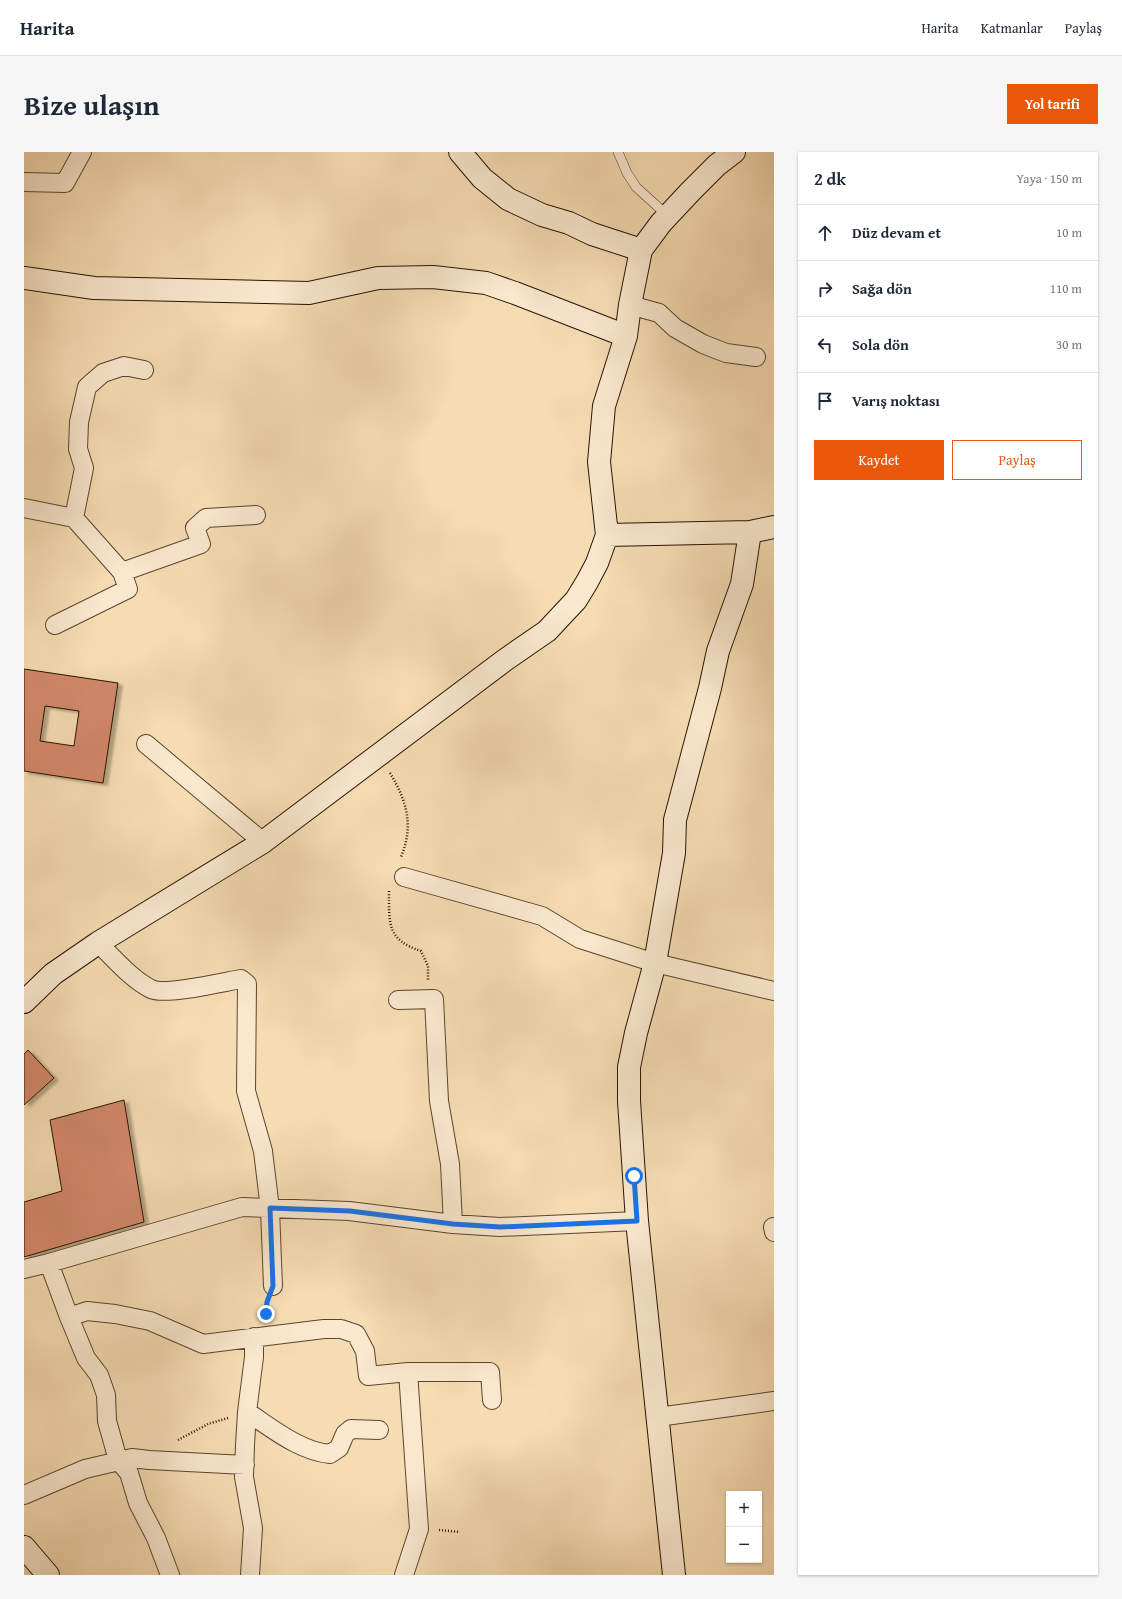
<!DOCTYPE html>
<html lang="tr">
<meta charset="utf-8">
<style>
:root{--surface:#fff;--page:#f6f6f7;--text:#1f2937;--muted:#747a83;--line:#e0e1e3;--accent:#ea580c}
body{margin:0;font-family:"Gentium Book Plus",serif;background:var(--page);color:var(--text)}
.controls{position:absolute;right:12px;bottom:12px;display:grid;overflow:hidden;border-radius:0px;box-shadow:0 1px 3px #0004}
.controls button{width:36px;height:36px;display:grid;place-items:center;padding:0;border:0;border-bottom:1px solid var(--line);background:var(--surface);color:var(--text);font:20px sans-serif}
.stop{position:absolute;width:12px;height:12px;margin:-9px;border:3px solid #1a73e8;border-radius:50%;background:#fff}
.stop.end{background:#1a73e8;border-color:#fff;box-shadow:0 1px 4px #0008}
.list{margin:0;padding:0;list-style:none}
h2{display:flex;justify-content:space-between;align-items:center;height:52px;margin:0;padding:0 16px;font-size:17px}
h2 small{font-size:13px;font-weight:400;color:var(--muted)}
.list li{display:grid;grid-template-columns:26px 1fr auto;gap:12px;align-items:center;box-sizing:border-box;height:56px;padding:0 16px;border-top:1px solid var(--line)}
.list b{display:block;font-size:15px;white-space:nowrap}
.list em{font-size:13px;font-style:normal;color:var(--muted)}
.actions{display:flex;gap:8px;padding:12px 16px}
.actions a{flex:1;padding:9px 0;border:1px solid var(--accent);border-radius:0px;text-align:center;font-size:14px;color:var(--accent)}
.actions .main{background:var(--accent);color:#fff}
.icon{flex:none;width:22px;height:22px;fill:none;stroke:currentColor;stroke-width:2;stroke-linecap:round;stroke-linejoin:round}
.map{position:relative;flex:none;width:750px;height:1423px;overflow:hidden;border-radius:0px}
header{display:flex;align-items:center;gap:24px;box-sizing:border-box;height:56px;padding:0 20px;background:var(--surface);border-bottom:1px solid var(--line)}
header strong{font-size:19px}
nav{display:flex;gap:22px;margin-inline-start:auto;font-size:14px}
.intro{display:flex;align-items:center;justify-content:space-between;box-sizing:border-box;height:96px;padding:0 24px}
h1{margin:0;font-size:28px}
.button{padding:10px 18px;border-radius:0px;background:var(--accent);color:#fff;font-size:14px;font-weight:700}
main{display:flex;gap:24px;padding:0 24px}
aside{flex:1;background:var(--surface);border-radius:0px;box-shadow:0 1px 3px #0004}
.map>svg:first-child{display:block}
.building{fill:#d3896c;stroke:#271300;fill-rule:evenodd;filter:url(#shadow)}
.lines{fill:none;stroke-linecap:round;stroke-linejoin:round}
.lane-casing{stroke:#5b452d;stroke-width:10}
.street-casing{stroke:#5b452d;stroke-width:20}
.secondary-casing{stroke:#271300;stroke-width:24}
.path{stroke:#271300;stroke-width:2.5;stroke-dasharray:1 2;stroke-linecap:butt}
.lane{stroke:#f9e8ce;stroke-width:9}
.street{stroke:#f9e8ce;stroke-width:18}
.secondary{stroke:#f9e8ce;stroke-width:22}
.route{stroke:#1a73e8;stroke-width:5}
</style>
<header>
<strong>Harita</strong>
<nav><a>Harita</a><a>Katmanlar</a><a>Paylaş</a></nav>
</header>
<div class="intro"><h1>Bize ulaşın</h1><a class="button">Yol tarifi</a></div>
<main>
<div class="map">
<svg width="750" height="1423" viewBox="0 0 750 1423">
<defs>
<filter id="shadow"><feDropShadow dx="4.5" dy="2.5" stdDeviation="1" flood-color="#0004"/></filter>
</defs>
<rect width="100%" height="100%" fill="#f6dcb3"/>
<filter id="stains"><feTurbulence type="fractalNoise" baseFrequency=".005" numOctaves="4"/><feColorMatrix values="0 0 0 0 .2 0 0 0 0 .09 0 0 0 0 .02 0 0 0 .5 -.17"/></filter>
<radialGradient id="worn" r=".72"><stop offset=".6" stop-color="#630" stop-opacity="0"/><stop offset="1" stop-color="#630" stop-opacity=".3"/></radialGradient>
<path class="building" d="M0 517 94 531 79 631 0 619ZM21 554 55 559 50 594 16 589Z
M4 898 30 926 0 953V902Z
M100 948 120 1070 0 1105V1050L38 1039 26 968Z"/>
<g class="lines">
<g class="lane-casing">
<path id="lane" d="M594 0 603 21 612 35 644 64"/>
</g>
<g class="street-casing">
<path id="street" d="M0 30 41 31 58 0
M606 153 635 161 651 176 679 192 702 201 732 205
M0 356 50 366 60 316 54 297 55 270 63 235 79 221 100 214 120 218
M50 366 98 420
M31 473 104 437 98 420 177 392 171 376 182 366 232 363
M122 592 239 690
M380 725 518 764 556 787 631 811 750 839
M74 791C90 806 107 827 127 837 141 844 199 830 217 827L223 832 222 939 239 999 246 1057 249 1134
M374 848 410 847 415 949 426 1012 429 1072
M749 1075 750 1080
M25 1111 45 1165 63 1159 91 1162 126 1169 179 1192 300 1177H317L332 1182 341 1199 344 1224 384 1220 395 1377 380 1423
M0 1117 25 1111 218 1055 325 1059 429 1072 476 1075 613 1069
M45 1165 62 1206 75 1223 82 1243 83 1269 94 1308 105 1321 114 1351 132 1386 146 1423
M384 1220H466L468 1248
M223 1260C248 1276 275 1299 306 1302L315 1296 321 1282 327 1277 355 1278
M634 1265 750 1249
M0 1343 61 1317 108 1306 125 1308 221 1313
M226 1423 229 1376 220 1325 221 1293 223 1260 230 1205V1185"/>
</g>
<g class="secondary-casing">
<path id="secondary" d="M436 0 458 26 484 47 518 63 545 71 568 82 617 98
M0 126 70 136 285 141 354 126 409 125 462 131 491 141 602 184
M583 383 575 310 580 254 602 184 606 153 617 98 637 71 666 40 693 13 710 0
M0 850 29 822 74 791 239 690 481 508 523 479 552 448 563 430 573 411 583 383 726 380 750 375
M0 1395 24 1423
M650 1423 613 1069 605 949V915L612 881 631 811 650 701 651 668 686 536 694 499 718 432 726 380"/>
</g>
<path class="path" d="M366 621C383 649 390 674 377 705
M365 739C365 772 363 788 397 799L404 814V828
M242 1163 243 1153
M154 1288 184 1272 204 1266
M415 1378 436 1380"/>
<use href="#lane" class="lane"/>
<use href="#street" class="street"/>
<use href="#secondary" class="secondary"/>
</g>
<g class="lines">
<path class="route" d="M242 1162 243 1150 249 1134 246 1056 326 1059 429 1072 476 1075 613 1069 610 1024"/>
</g>
<rect width="100%" height="100%" filter="url(#stains)"/>
<rect width="100%" height="100%" fill="url(#worn)"/>
</svg>
<div class="controls">
<button>+</button>
<button>−</button>
</div>
<div class="stop" style="left:610px;top:1024px"></div>
<div class="stop end" style="left:242px;top:1162px"></div>
</div>
<aside>
<h2>2 dk<small>Yaya · 150 m</small></h2>
<ul class="list">
<li><svg class="icon" aria-label="ahead" viewBox="0 0 24 24"><path d="M12 20V5M6 11l6-6 6 6"/></svg><div><b>Düz devam et</b></div><em>10 m</em></li>
<li><svg class="icon" aria-label="right" viewBox="0 0 24 24"><path d="M7 20v-9h11M14 6l5 5-5 5"/></svg><div><b>Sağa dön</b></div><em>110 m</em></li>
<li><svg class="icon" aria-label="left" viewBox="0 0 24 24"><path d="M17 20v-9H6M10 6l-5 5 5 5"/></svg><div><b>Sola dön</b></div><em>30 m</em></li>
<li><svg class="icon" aria-label="arrive" viewBox="0 0 24 24"><path d="M6 21V4h12l-3 4 3 4H6"/></svg><div><b>Varış noktası</b></div></li>
</ul>
<div class="actions"><a class="main">Kaydet</a><a>Paylaş</a></div>
</aside>
</main>
